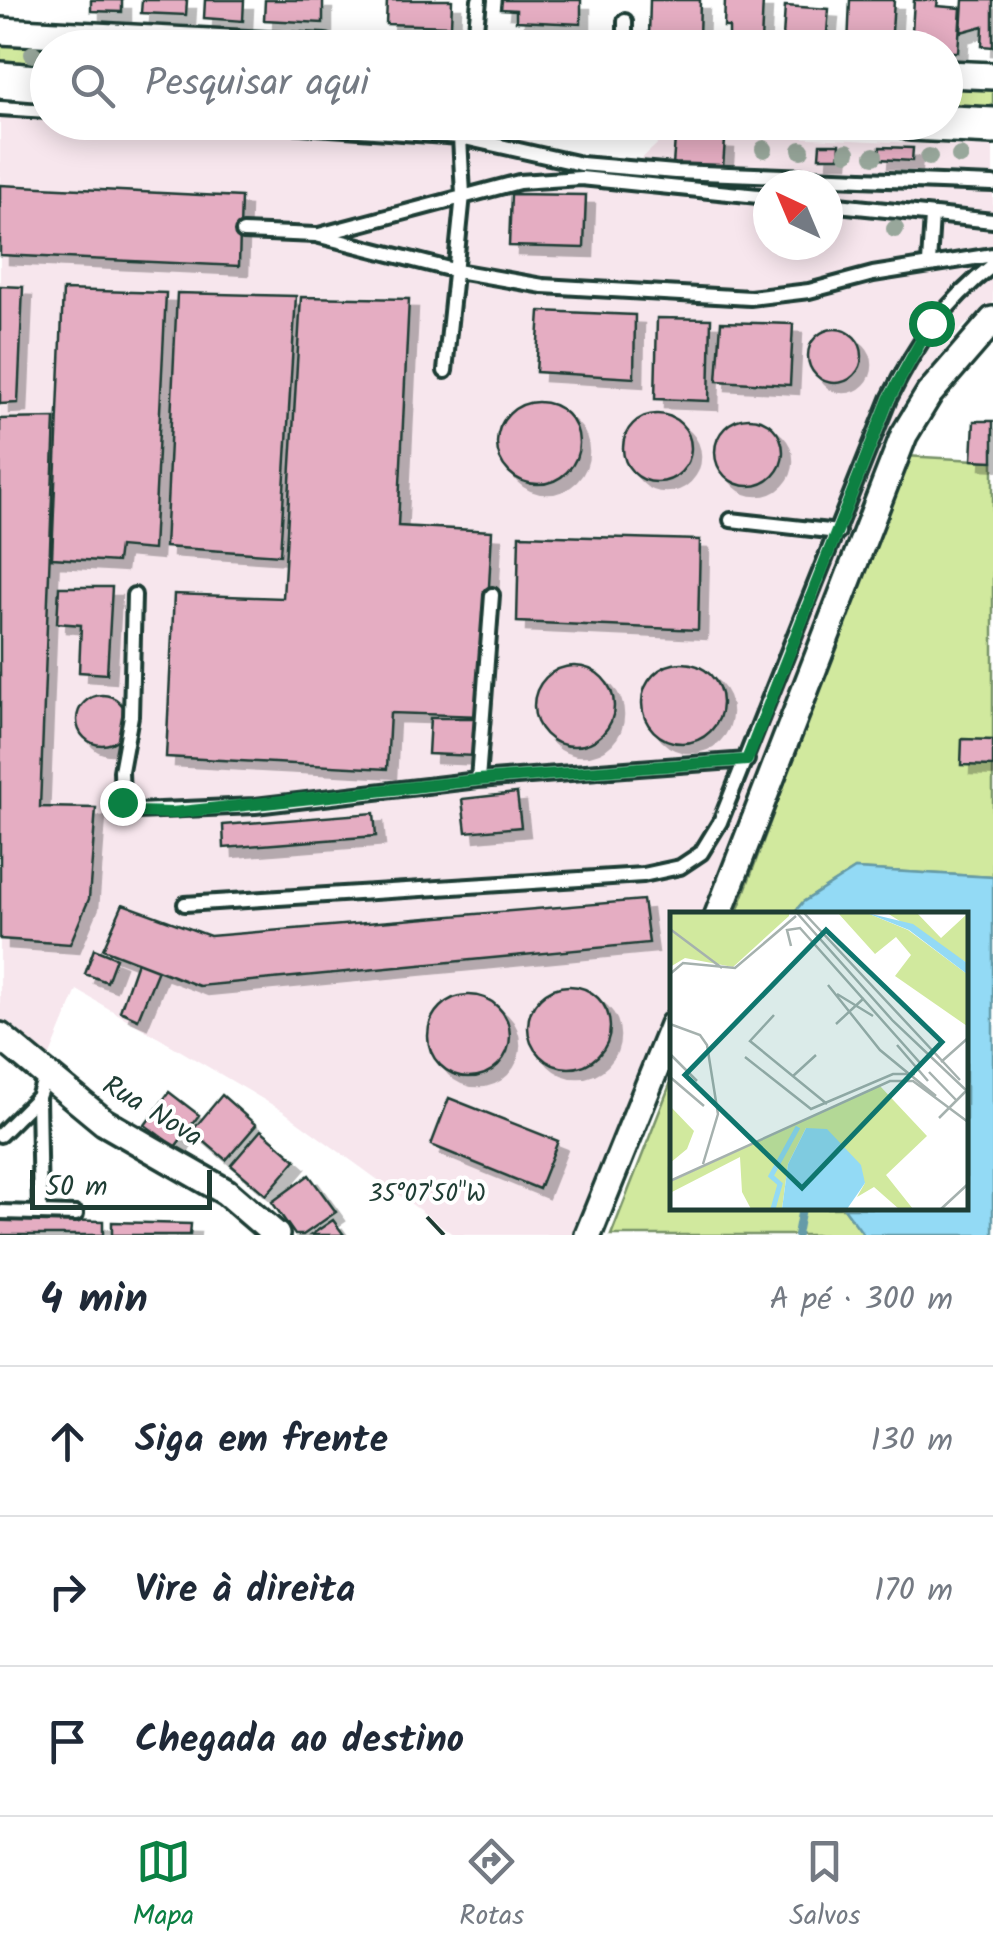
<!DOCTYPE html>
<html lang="pt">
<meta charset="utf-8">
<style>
:root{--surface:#fff;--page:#f2f2f3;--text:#1f2937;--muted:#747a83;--line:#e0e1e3;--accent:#0b8043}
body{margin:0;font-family:Kalam,sans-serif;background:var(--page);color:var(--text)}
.compass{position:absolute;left:753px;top:170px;width:90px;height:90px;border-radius:50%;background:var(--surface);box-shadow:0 5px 25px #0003;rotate:316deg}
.scale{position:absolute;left:30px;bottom:25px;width:182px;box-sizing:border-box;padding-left:10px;border:5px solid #1f3d34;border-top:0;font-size:28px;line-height:35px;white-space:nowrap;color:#1f3d34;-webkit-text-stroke:8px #fff;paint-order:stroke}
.stop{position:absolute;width:30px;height:30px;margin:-22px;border:8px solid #0b8043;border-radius:50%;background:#fff}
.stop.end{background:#0b8043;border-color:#fff;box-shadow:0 2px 10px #0008}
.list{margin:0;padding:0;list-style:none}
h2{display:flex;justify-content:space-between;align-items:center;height:130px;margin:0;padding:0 40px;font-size:42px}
h2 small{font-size:32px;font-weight:400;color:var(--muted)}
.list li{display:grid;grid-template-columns:65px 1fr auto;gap:30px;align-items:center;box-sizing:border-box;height:150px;padding:0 40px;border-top:2px solid var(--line)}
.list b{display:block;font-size:38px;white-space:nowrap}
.list em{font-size:32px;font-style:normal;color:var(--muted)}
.icon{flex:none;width:55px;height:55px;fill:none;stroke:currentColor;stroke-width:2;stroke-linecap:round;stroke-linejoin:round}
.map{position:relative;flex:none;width:993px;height:1235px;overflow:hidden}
.search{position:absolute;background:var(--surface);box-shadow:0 5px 25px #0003;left:30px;right:30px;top:30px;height:110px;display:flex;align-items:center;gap:25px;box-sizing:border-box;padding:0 35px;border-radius:55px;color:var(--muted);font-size:38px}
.sheet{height:580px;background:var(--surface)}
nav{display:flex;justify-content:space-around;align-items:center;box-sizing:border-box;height:140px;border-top:2px solid var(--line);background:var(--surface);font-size:28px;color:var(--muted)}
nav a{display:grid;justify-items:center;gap:5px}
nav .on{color:var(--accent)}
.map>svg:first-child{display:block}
.built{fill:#f7e6ed;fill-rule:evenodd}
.green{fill:#d1e99e;stroke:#789369;stroke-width:2.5}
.water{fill:#93daf5;stroke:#659ba8;stroke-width:2.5}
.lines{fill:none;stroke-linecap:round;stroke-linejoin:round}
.stream{stroke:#659ba8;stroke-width:8}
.building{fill:#e5adc2;stroke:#1f3d34;stroke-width:2.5;filter:url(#shadow)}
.service-casing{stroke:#1f3d34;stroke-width:20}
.minor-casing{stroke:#1f3d34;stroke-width:32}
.secondary-casing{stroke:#1f3d34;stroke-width:42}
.service{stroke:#fff;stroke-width:12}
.minor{stroke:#fff;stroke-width:25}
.secondary{stroke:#fff;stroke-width:35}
.tree{fill:#98a79b}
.route{stroke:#0b8043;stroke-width:12}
.ticks{fill:none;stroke:#1f3d34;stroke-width:4}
.labels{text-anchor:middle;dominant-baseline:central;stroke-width:8;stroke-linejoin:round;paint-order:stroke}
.street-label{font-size:28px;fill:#1f3d34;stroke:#fff}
.inset-river{fill:none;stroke:#93daf5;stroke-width:5}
.inset-road{fill:none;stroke:#a5b1ae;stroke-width:2.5}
.view{fill:#0f766e;fill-opacity:0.15;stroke:#0f766e;stroke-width:5}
.inset-edge{fill:none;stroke:#1f3d34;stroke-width:5}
.ticks-label{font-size:25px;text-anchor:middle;fill:#1f3d34;stroke:#fff;stroke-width:8;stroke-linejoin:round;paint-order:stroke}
</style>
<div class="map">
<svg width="993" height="1235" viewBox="0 0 993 1235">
<defs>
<filter id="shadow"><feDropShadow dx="9" dy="9" stdDeviation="0" flood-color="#0004"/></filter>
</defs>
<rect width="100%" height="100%" fill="#fff"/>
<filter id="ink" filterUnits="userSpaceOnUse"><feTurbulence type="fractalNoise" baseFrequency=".01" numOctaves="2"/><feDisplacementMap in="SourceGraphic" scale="20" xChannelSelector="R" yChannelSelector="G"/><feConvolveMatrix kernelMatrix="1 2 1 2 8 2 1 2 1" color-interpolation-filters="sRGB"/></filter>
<g filter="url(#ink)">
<path class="built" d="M0 100 47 102 48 122 504 126V134L583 158 635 165 671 131 993 147V303L964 326 909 395 709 915H673V1004L583 1235H454L283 1111 77 990 45 1067 0 1023ZM768 185H828V245H768Z"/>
<path class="green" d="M0 38 41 40 47 49V63L37 71 0 68Z
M946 83 993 85V113L946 111Z
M905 456 993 461V877L855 869 803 902 792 915H736Z
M673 1077V1208H844L864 1235H611Z"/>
<path class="water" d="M855 869 993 877V1235H864L844 1208H966V915H792L803 902Z"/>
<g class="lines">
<path class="stream" d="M797 1235 802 1208"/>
</g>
<path class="building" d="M91 0H122V12L91 11Z
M142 0H187L186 15 141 13Z
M205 0H244L243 21 204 18Z
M265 0H323V23L264 20Z
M387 0H452L451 26 386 24Z
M502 0H581V24L516 21V10L501 9Z
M650 0H700L699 41 649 37Z
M725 0H763L761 43 729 42V27H724Z
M850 0H894L891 48 848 46Z
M914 0H938L937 6 961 8 958 52H946V48H911Z
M963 0H993V47L982 46 983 26 961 32Z
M785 6 829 9 826 44 783 38Z
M675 138 725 140 723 167 673 165Z
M820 144H840L839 157H819Z
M880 147 913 148 912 161 879 159Z
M0 185 241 197 239 266 0 255Z
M511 194 586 195 584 248 509 246Z
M0 286 23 287 18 403 0 404Z
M63 290 166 293 153 550 119 547 117 562 52 558Z
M177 293 296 296 280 555 165 547Z
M301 297 409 299 398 526 492 531 482 716 390 713 387 769 166 757 174 594 283 598Z
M540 311 635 315 634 378 536 372Z
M657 318 711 319 709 401 655 399Z
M721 322 793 324 790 385 717 381Z
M808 356a27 27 0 1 1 54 0a27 27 0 1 1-54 0Z
M497 443a41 41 0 1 1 82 0a41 41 0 1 1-82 0Z
M623 448a34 34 0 1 1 68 0a34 34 0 1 1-68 0Z
M55 418 40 807 96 808 89 899 70 944 0 939V419Z
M715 452a34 34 0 1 1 68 0a34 34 0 1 1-68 0Z
M974 421H993V461L972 460Z
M519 535 700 540 698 630 517 622Z
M59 587H112L107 674 79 672 81 625 57 623Z
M642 703a40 40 0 1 1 80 0a40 40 0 1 1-80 0Z
M534 706a40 40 0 1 1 80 0a40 40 0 1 1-80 0Z
M77 720a25 25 0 1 1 50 0a25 25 0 1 1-50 0Z
M430 718H477L476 756 428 754Z
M962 739 993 740V766L961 765Z
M517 793 521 827 466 832 462 799Z
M374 813 376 836 224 848 223 825Z
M643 900 649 943 199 986 103 949 123 904 210 936Z
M94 949 116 958 107 982 85 974Z
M137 962 158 970 138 1019 120 1011Z
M528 1027a41 41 0 1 1 82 0a41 41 0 1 1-82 0Z
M428 1036a41 41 0 1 1 82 0a41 41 0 1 1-82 0Z
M169 1092 199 1115 175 1147 145 1125Z
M222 1095 256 1125 226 1160 192 1131Z
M449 1098 558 1141 539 1189 431 1145Z
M261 1130 296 1160 266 1195 231 1165Z
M309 1175 336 1212 303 1235H295L272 1202Z
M0 1219 103 1221V1235H0Z
M333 1220 344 1235H311Z
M112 1222 191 1224 190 1235H112Z"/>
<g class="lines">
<g class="service-casing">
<path id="service" d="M474 48 479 0
M625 48V21
M0 108 48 111
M244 122 460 137 581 164 675 172 993 184
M828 204 993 221
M243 232 316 235 457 271 543 286 750 298 809 291 873 274 993 255
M319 235 519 182 581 178 768 197
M929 263 932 216
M445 371 463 195 460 137
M731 520 838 532
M134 595 131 716 121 771 122 803 137 811 255 806 478 780 747 760
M478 780 492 595
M185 904 643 875 680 867 701 853 720 822 889 399C916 344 944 303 993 265
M0 1135 38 1097
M0 1212 76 1214
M40 1213 38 1097 46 1074"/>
</g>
<g class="minor-casing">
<path id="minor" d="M0 31 325 48
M946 74 993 76
M718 915 904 435 929 394 993 320
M0 1036 104 1122 226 1192 276 1235
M588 1235 673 1025"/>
</g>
<g class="secondary-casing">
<path id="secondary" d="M0 80 48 84
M911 122 993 126"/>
</g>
<use href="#service" class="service"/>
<use href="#minor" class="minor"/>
<use href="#secondary" class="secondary"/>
</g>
<g class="tree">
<circle cx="33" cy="54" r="9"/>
<circle cx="764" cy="149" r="9"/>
<circle cx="801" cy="150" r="9"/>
<circle cx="847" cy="152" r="9"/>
<circle cx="874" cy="156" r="9"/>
<circle cx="960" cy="156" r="9"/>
<circle cx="929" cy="157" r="9"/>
<circle cx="895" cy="229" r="9"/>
</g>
</g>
<g class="lines" filter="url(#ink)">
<path class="route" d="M122 802 137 812 172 813 478 780 747 760 889 399 931 323"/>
</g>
<path class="ticks" d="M427 1217 444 1235"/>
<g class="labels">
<g class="street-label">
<text transform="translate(152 1112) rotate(31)">Rua Nova</text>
</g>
</g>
<g transform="translate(670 912)">
<rect width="298" height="298" fill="#fff"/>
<path d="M0 1H119V4L63 55 15 46 0 55ZM168 1H197L238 18 297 62V114L225 64 241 43 226 25 205 42ZM217 1H247L271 26 297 2V51ZM210 174 257 224 216 263 243 297H229L204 275 187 285 195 271 136 216 118 252 112 297H81L72 280 70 245 0 281V270ZM0 194 24 219 17 237 0 251Z" fill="#d1e99e"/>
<path d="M197 1 243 12 297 51V62L239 18ZM136 216 157 217 191 253 195 271 177 297H112L118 252Z" fill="#93daf5"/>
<path class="inset-river" d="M103 297 110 272 101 264 128 215"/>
<path class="inset-road" d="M127 1 223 109 298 180M134 1 290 168M0 17 52 56M121 34 117 18 130 16 251 152M0 62 13 51 65 56 126 4M158 73 210 138 266 184M167 82 203 104M104 103 80 129 157 192M0 112 30 123 37 133 48 202 33 252M166 112 194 86M227 133 258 169M0 142 27 169M75 145 141 197 223 162H245M271 150 298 126M259 160 287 189M123 164 146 143M0 165 34 194M269 206 297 178M0 269 220 169H243L298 210M271 297 298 272"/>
<path class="view" d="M156 18 272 130 132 276 15 163Z"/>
<rect width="298" height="298" class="inset-edge"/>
</g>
<g class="ticks-label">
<text x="427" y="1201">35°07'50"W</text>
</g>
</svg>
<svg class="compass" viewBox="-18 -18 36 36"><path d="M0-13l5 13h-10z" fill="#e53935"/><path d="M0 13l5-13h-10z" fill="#747a83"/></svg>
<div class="scale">50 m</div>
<div class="stop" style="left:931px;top:323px"></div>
<div class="stop end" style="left:122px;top:802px"></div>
<div class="search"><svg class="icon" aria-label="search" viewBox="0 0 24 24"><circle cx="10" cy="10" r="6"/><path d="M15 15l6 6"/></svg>Pesquisar aqui</div>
</div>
<section class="sheet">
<h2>4 min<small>A pé · 300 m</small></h2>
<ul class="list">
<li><svg class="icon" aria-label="ahead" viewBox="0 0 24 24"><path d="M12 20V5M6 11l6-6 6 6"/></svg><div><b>Siga em frente</b></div><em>130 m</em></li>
<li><svg class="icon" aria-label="right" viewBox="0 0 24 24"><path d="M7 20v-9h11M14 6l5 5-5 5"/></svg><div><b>Vire à direita</b></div><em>170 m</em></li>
<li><svg class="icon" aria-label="arrive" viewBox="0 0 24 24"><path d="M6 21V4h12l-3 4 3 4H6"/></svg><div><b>Chegada ao destino</b></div></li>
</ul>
</section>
<nav>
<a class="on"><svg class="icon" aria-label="map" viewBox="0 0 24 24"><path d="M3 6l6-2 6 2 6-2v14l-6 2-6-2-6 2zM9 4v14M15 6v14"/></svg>Mapa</a>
<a><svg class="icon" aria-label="directions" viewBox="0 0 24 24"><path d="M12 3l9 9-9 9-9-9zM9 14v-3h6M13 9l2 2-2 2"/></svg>Rotas</a>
<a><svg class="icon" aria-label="saved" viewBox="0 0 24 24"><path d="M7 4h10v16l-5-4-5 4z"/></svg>Salvos</a>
</nav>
